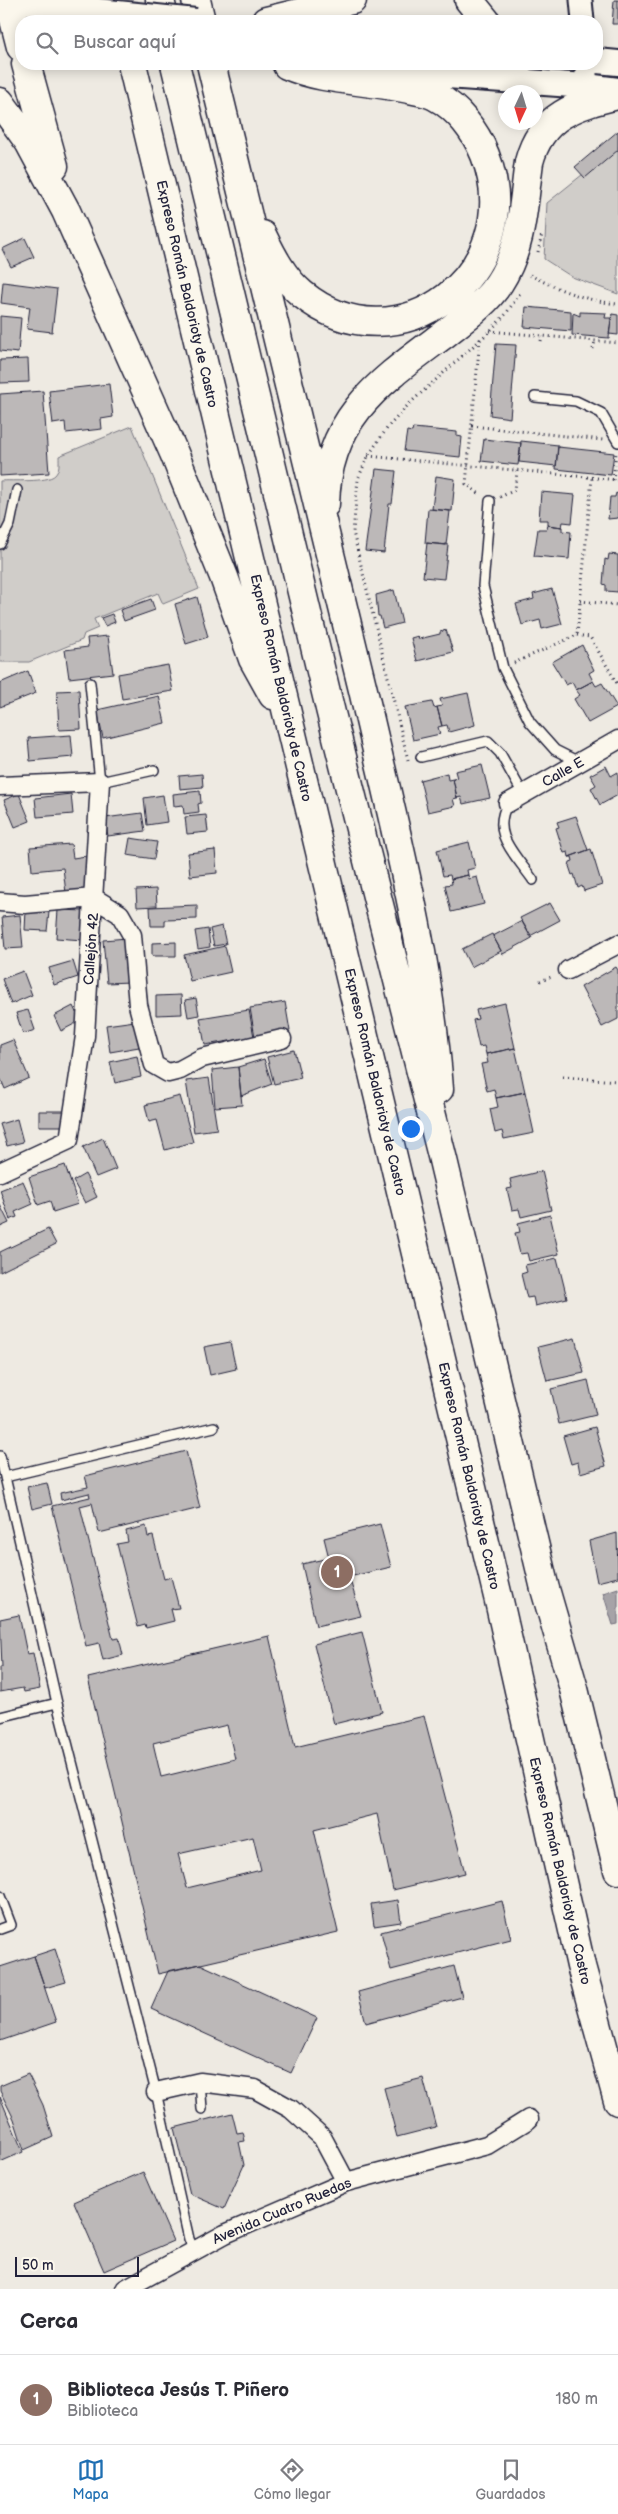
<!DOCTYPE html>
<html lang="es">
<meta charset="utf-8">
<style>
:root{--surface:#fff;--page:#f7f7f7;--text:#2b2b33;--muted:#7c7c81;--line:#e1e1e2;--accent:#1f6fb2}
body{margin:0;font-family:"Balsamiq Sans",sans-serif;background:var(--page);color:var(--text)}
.compass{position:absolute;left:498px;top:85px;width:45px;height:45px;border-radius:50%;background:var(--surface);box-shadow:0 2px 12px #0003;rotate:184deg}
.scale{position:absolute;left:15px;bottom:12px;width:124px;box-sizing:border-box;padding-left:5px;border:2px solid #22223b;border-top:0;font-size:14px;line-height:18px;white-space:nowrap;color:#22223b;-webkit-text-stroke:4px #fbf7ec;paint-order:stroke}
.you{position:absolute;left:410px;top:1128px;width:18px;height:18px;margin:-12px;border:4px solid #fff;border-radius:50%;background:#1a73e8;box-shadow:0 0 0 8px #1a73e833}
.badge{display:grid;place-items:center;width:32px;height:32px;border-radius:50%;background:var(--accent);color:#fff;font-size:16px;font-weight:700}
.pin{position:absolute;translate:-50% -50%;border:2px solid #fff;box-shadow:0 1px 5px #0006}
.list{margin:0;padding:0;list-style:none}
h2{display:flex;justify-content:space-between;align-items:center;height:65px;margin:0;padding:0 20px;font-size:21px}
h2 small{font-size:16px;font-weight:400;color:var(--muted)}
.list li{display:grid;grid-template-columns:32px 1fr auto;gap:15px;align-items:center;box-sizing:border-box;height:90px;padding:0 20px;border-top:1px solid var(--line)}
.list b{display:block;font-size:19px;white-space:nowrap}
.list p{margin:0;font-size:16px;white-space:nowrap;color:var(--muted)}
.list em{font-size:16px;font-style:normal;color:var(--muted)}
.icon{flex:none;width:28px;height:28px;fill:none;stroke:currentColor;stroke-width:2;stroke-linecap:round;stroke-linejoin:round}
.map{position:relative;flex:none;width:618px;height:2289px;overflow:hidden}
.search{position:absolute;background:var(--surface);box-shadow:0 2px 12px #0003;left:15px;right:15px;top:15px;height:55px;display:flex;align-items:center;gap:12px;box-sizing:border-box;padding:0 18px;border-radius:20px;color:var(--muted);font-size:19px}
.sheet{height:155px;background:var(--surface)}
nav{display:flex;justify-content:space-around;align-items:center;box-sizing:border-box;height:70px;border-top:1px solid var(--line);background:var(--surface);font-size:14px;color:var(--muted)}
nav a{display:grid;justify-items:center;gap:2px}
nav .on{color:var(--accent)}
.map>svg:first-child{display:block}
.green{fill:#d0cdc9;stroke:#797882}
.water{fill:#a6a3a7;stroke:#716f7c}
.building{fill:#bcb8b8;stroke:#22223b;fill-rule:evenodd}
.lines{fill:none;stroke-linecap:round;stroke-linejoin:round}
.service-casing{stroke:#22223b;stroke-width:12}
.minor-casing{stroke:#22223b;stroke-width:21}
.tertiary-casing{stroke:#22223b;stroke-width:25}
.secondary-casing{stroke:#22223b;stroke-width:28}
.motorway-casing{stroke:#22223b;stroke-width:31}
.path{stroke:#22223b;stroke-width:3;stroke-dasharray:1 4;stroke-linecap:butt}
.service{stroke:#fbf7ec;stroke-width:9}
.minor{stroke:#fbf7ec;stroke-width:18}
.tertiary{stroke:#fbf7ec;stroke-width:21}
.secondary{stroke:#fbf7ec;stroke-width:24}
.motorway{stroke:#fbf7ec;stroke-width:28}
.secondary-bridge-casing{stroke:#22223b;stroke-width:28;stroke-linecap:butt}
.secondary-bridge{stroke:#fbf7ec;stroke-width:24}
.labels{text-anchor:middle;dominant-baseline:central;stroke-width:4;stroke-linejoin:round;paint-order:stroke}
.street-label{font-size:14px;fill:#22223b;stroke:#fbf7ec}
</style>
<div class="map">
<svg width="618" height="2289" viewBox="0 0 618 2289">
<rect width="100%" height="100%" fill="#eeeae2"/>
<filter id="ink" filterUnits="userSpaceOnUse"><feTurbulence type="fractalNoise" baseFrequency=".02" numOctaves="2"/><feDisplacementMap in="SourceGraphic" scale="10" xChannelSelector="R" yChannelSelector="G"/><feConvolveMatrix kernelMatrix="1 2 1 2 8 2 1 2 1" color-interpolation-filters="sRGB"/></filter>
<g filter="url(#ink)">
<path class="green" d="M618 146V294L572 277 544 259 547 203Z
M132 426 199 589 163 604 158 593 94 619 98 628 84 634 82 640 29 662H0V481C12 480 47 483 55 475 60 470 59 462 59 456Z"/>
<path class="water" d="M618 1588V1624L613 1625 603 1593Z"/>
<path class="building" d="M614 0H618V24H612Z
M618 131V150L585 178 575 167Z
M25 238 34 257 11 267 2 249Z
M3 282 57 289 52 332 27 329 30 307 1 303Z
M526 307 571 311V331L524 327Z
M580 312 606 313 605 318H611L609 338 572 335 573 313 580 316Z
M612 314 618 315V335L609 334Z
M0 316 21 318 18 353 0 351Z
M496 344 516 345 510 418 490 415Z
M28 359 29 382 0 383V360Z
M109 384 113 417 101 419 102 429 66 433 65 422 53 424 49 391Z
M43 391 49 473 0 476V394Z
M413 428 457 432V436L462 437 460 457 404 451 407 431 412 432Z
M484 439 521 443 518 465 481 461Z
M521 441 558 445 556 466 519 462Z
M558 447 614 453 611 475 556 469Z
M376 469 396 471 392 504H389L384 553 365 551Z
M436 476 455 479 452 511 432 509Z
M541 492 575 495 572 523 563 522 562 527 548 525V520H539Z
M616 493 618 494V518L608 519 610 497H615Z
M428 509 450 511 446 545 425 543Z
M548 525 562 527V531L571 532 569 559 534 556 538 529H547Z
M427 543 448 545 444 579 423 577Z
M609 554 618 555V592L606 591V585L603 584 605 559 608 560Z
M552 589 562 624 542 629 540 620 522 625 516 604 534 599 533 594Z
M394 590 402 623 383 628 380 616H378L376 595Z
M197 597 208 637 186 644 175 604Z
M151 599 155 610 124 621 120 610Z
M112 614 115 622 105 626 101 618Z
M446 630 453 652 417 661 411 638 418 636 419 639 440 634V632Z
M108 636 113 673 69 678 65 650 88 647 87 638Z
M582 645 594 670 589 673 593 681 576 690 572 682 566 685 552 662Z
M168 665 173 691 122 699 118 674Z
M28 671 36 693 0 707V683Z
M593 681 596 686 602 683 617 707 588 723 574 699 580 695 576 690Z
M79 690 81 729 59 730 57 691Z
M468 693 475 725 449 732 447 725 442 726 437 707 442 706 440 699Z
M159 696 165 723 103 738 97 710Z
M432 702 434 708 437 707 442 726 438 727 440 734 413 740 405 707Z
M71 735 73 757 30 761 28 738Z
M482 765 490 798 463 804 461 797 457 798 453 779 457 778 455 771Z
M606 766 611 776 618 772V795L600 805 591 788 596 785 590 775Z
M447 773 448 780 453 779 457 798 453 799 455 806 428 812 420 780Z
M202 774 203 787 180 789 179 776Z
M200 791 201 803 198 804 199 812 184 814 183 805 174 806 173 794Z
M19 794 30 821 15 827 4 800Z
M71 794 73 814 37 817 35 798Z
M163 795 167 822 147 825 144 798Z
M142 813 145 831 108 836 105 818Z
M206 815 208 832 187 834 185 817Z
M576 816 588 850 569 857 568 852 564 853 556 828 559 827 557 822Z
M130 838 157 842 154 859 127 855Z
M469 842 475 868 467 870 468 875 451 879 450 875 443 876 437 850Z
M71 844 73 858 86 856 90 890 66 893 63 868 32 871 30 847Z
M591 849 602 885 584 891 582 886 578 888 574 874 572 875 569 866 570 862 573 861 572 857H569Z
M215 850 217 873 190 876 188 853Z
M468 875 469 879 477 877 484 904 451 912 445 885 452 884 451 879Z
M156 889 157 906 137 907 136 890Z
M550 903 560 920 530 936 520 918Z
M197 905V919L165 920V926H151L150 907Z
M26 910 49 912 47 931 25 930Z
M58 910 85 911 83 940 56 938Z
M20 915 23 948 5 949 2 917Z
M522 921 532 938 503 954 493 936Z
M222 926 226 944 214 946 210 929Z
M208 929 210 947 198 949 195 931Z
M492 934 501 951 471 967 462 949Z
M127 938 130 982 107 983 103 940Z
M176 942V956H152V943Z
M225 946 231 972 190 981 184 955Z
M73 961 78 977 54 985 49 968Z
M616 967 618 970V1019L602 1027 581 987Z
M23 971 32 995 11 1004 2 979Z
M181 995 182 1014 156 1015V996Z
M196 998 199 1015 188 1017 185 1000Z
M285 1002 290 1031 255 1037 250 1008Z
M505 1003 515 1048 486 1054 484 1046 479 1047 473 1020 478 1019 476 1010Z
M73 1006 80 1021 61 1031 54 1016Z
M28 1010 35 1030 23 1034 16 1013Z
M249 1010 254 1037 205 1045 200 1018Z
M135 1021 139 1047 110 1052 106 1025Z
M13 1040 29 1078 5 1089 0 1077V1045Z
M515 1048 525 1092 496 1098 494 1089 487 1091 481 1064 488 1063 486 1054Z
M294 1050 301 1078 274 1084 267 1057Z
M137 1056 141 1077 115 1083 110 1062Z
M264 1059 272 1084 241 1096 238 1067Z
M238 1067 242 1105 215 1107 212 1070Z
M209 1078 217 1129 194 1132 186 1081Z
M525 1092 534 1133 504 1139 502 1131 495 1133 490 1109 498 1107 496 1098Z
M180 1096 193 1142 165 1150 157 1120 149 1122 145 1105Z
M39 1111H67V1126H39Z
M17 1119 23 1142 7 1146 0 1124Z
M103 1138 116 1169 96 1177 83 1147Z
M65 1165 78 1204 53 1212 50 1201 38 1205 29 1177Z
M542 1171 551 1210 521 1217 519 1209 512 1210 507 1189 512 1188 510 1179Z
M85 1174 97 1197 85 1203 73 1181Z
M23 1181 33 1204 15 1212 17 1217 10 1220 0 1190Z
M0 1205 9 1223 0 1227Z
M550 1215 559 1254 529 1261 527 1253 520 1254 515 1233 520 1232 518 1223Z
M48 1229 56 1244 0 1272V1252Z
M557 1258 567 1298 535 1306 533 1297 527 1298 521 1274 527 1272 525 1265Z
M575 1338 584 1373 547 1381 538 1347Z
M230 1342 236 1369 210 1375 204 1347Z
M588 1380 596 1415 559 1424 551 1389Z
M595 1427 606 1466 580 1473 578 1462 571 1464 563 1436Z
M186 1451 200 1508 99 1533 92 1503 80 1506 113 1639 119 1638 123 1655 103 1660 99 1643 86 1646 52 1506 90 1497 89 1493 61 1500 60 1493 88 1487 85 1476Z
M47 1483 52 1504 32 1509 27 1487Z
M380 1524 391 1567 349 1577 361 1616 316 1626 302 1564 329 1558 324 1538Z
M146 1526 148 1537 153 1536 164 1579 171 1577 179 1608 171 1609 174 1621 146 1628 145 1625 138 1627 117 1544 128 1542 126 1531Z
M617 1533 618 1577 597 1582 589 1541Z
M19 1615 27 1654 33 1653 40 1689 24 1692 23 1688 0 1692V1667H2L0 1619Z
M362 1632 382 1712 334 1724 314 1644Z
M269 1636 295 1747 424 1716 465 1873 393 1890 377 1814 314 1830 338 1932 158 1974 88 1678ZM227 1725 235 1759 161 1777 153 1743ZM253 1837 261 1870 187 1888 178 1854Z
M398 1900 401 1922 374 1926 371 1904Z
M502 1901 511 1939 391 1970 381 1932Z
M55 1949 66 1982 45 1988 34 1956Z
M34 1956 56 2022 0 2041V1967Z
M200 1964 317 2018 291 2073 151 2009 168 1971Z
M454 1966 462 1997 366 2023 358 1992Z
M28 2074 43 2105 53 2137 24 2150 14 2119 0 2091V2086Z
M423 2078 436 2127 397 2137 384 2088Z
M0 2097 23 2152 0 2162Z
M232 2113 237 2133 243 2132 245 2141 239 2142 244 2165 224 2209 190 2194 174 2128Z
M143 2172 173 2241 104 2271 74 2202Z"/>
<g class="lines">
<g class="service-casing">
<path id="service" d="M535 397 576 401 601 413 618 442
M490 501 483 586 503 668 530 722 555 750 579 762
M0 544 10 524 17 490
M90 683 100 782 154 770
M421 757 488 741 500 753 523 794
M508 803C490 834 515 854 533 880
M0 1456 5 1477
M57 1703 5 1477 214 1427
M0 1717 57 1703 156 2092 189 2239 194 2250
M0 1896 11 1925 0 1929
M200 2082 202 2109"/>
</g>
<g class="minor-casing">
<path id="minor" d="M0 786 100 782 85 1036 69 1140 0 1172
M508 803 618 740
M0 902 25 904 94 898 120 914 132 935 138 1005 154 1065 168 1073 180 1070 202 1058 282 1039
M568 970 618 944
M156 2092 200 2082 255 2089 291 2109 322 2137 346 2182
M125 2289 225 2234 346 2182 487 2145 529 2119"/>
</g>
<g class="tertiary-casing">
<path id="tertiary" d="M581 0 583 21
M586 64V86"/>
</g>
<g class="secondary-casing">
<path id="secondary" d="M11 0 58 7
M597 61 618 63
M363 70 586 86 618 90"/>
</g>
<g class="motorway-casing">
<path id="motorway" d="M9 0 21 47
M160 0 165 21
M196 0 201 21
M469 0 486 21
M266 21 352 0
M26 64 54 166
M132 64 499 1601 581 1966 618 2101
M175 64 331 713 443 1160 545 1589 574 1689 618 1870
M211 64C260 273 314 481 363 690 393 822 429 954 439 1089
M0 102 29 142 66 211 174 453 224 577 253 659 273 695
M262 235C272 256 284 279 302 294 399 373 530 270 485 155 476 132 458 108 435 96 427 92 417 91 409 89 369 80 323 81 287 65
M325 504C327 415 383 380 447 332 466 317 486 303 499 283 523 246 523 204 529 162 541 115 576 105 618 95"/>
</g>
<path class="path" d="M538 252 542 234
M530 275C557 289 586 301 618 304
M490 331 618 343
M480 339 466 484 481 495
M541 341 542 336
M593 349 595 341
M472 426 603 440
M368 456 618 480
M613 480 616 453
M500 497 515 490 517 471
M580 601 618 605
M577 635 590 637 618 685
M514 663 577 635 592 478
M408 760 353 532 358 479 368 456 388 427 409 404 490 331 505 315 521 292
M540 981 554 976
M563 1077 618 1081"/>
<use href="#service" class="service"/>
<use href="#minor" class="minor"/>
<use href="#tertiary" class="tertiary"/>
<use href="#secondary" class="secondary"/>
<use href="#motorway" class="motorway"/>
<g class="secondary-bridge-casing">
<path id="secondary-bridge" d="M58 7 196 21"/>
</g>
<use href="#secondary-bridge" class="secondary-bridge"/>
</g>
</g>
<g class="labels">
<g class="street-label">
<text transform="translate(187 294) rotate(77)">Expreso Román Baldorioty de Castro</text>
<text transform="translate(281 688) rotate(77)">Expreso Román Baldorioty de Castro</text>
<text transform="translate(563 772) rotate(-30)">Calle E</text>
<text transform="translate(91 949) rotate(-86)">Callejón 42</text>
<text transform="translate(375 1082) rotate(77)">Expreso Román Baldorioty de Castro</text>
<text transform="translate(469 1476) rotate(77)">Expreso Román Baldorioty de Castro</text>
<text transform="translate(560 1871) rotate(77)">Expreso Román Baldorioty de Castro</text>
<text transform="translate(282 2211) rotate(-23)">Avenida Cuatro Ruedas</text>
</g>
</g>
</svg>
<svg class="compass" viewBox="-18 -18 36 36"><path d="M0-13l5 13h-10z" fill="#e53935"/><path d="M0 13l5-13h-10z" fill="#7c7c81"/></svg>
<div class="scale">50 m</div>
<div class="you"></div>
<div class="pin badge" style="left:337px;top:1572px;background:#8d6e63">1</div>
<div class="search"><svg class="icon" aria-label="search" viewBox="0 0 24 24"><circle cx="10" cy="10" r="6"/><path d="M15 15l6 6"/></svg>Buscar aquí</div>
</div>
<section class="sheet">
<h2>Cerca<small></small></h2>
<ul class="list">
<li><span class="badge" style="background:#8d6e63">1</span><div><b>Biblioteca Jesús T. Piñero</b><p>Biblioteca</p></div><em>180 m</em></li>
</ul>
</section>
<nav>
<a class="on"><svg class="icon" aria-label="map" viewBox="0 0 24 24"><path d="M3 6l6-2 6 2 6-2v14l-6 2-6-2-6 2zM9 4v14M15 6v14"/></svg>Mapa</a>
<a><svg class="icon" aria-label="directions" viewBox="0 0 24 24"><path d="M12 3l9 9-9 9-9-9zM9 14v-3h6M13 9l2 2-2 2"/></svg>Cómo llegar</a>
<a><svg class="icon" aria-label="saved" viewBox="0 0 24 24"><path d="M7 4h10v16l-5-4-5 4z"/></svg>Guardados</a>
</nav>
